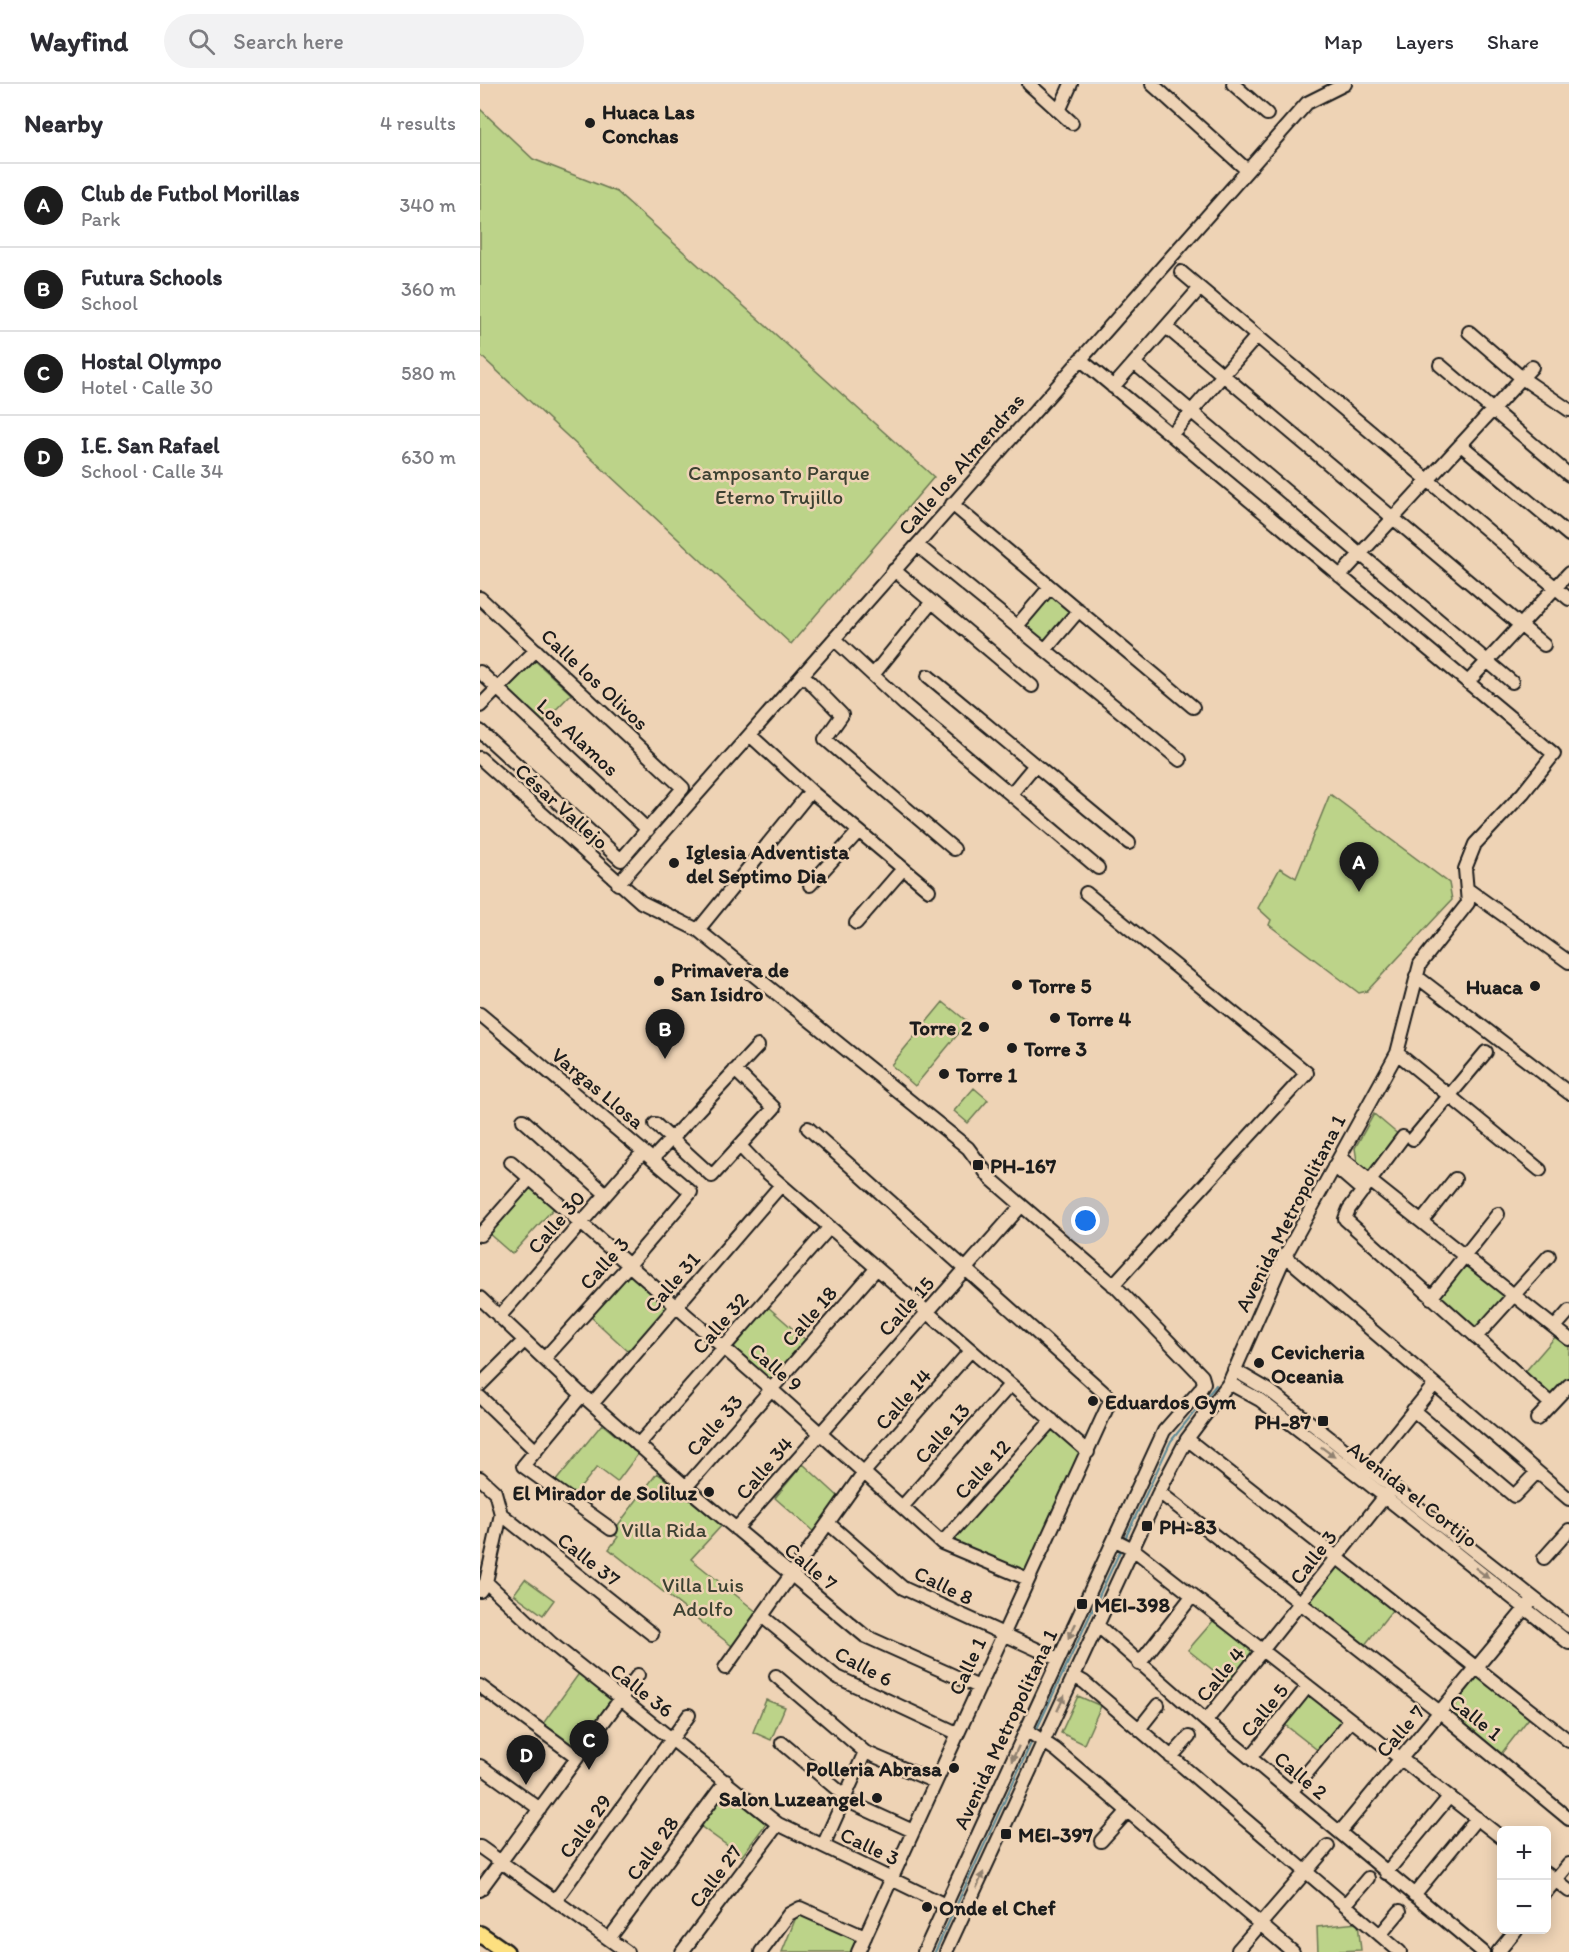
<!DOCTYPE html>
<meta charset="utf-8">
<style>
:root{--surface:#fff;--page:#f2f2f3;--text:#2b2b33;--muted:#7c7c81;--line:#e1e1e2;--accent:#1c1c1c}
body{margin:0;font-family:Itim,sans-serif;background:var(--page);color:var(--text)}
.controls{position:absolute;right:18px;bottom:18px;display:grid;overflow:hidden;border-radius:9px;box-shadow:0 3px 15px #0003}
.controls button{width:54px;height:54px;display:grid;place-items:center;padding:0;border:0;border-bottom:2px solid var(--line);background:var(--surface);color:var(--text);font:30px sans-serif}
.you{position:absolute;left:606px;top:1137px;width:21px;height:21px;margin:-15px;border:4px solid #fff;border-radius:50%;background:#1a73e8;box-shadow:0 0 0 9px #1a73e833}
.badge{display:grid;place-items:center;width:39px;height:39px;border-radius:50%;background:var(--accent);color:#fff;font-size:20px;font-weight:700}
.pin{position:absolute;translate:-50% -50px;filter:drop-shadow(0 2px 3px #0008)}
.pin::after{content:'';position:absolute;top:32px;width:21px;height:18px;background:inherit;clip-path:polygon(0 0,100% 0,50% 100%)}
.list{margin:0;padding:0;list-style:none}
h2{display:flex;justify-content:space-between;align-items:center;height:78px;margin:0;padding:0 24px;font-size:26px}
h2 small{font-size:20px;font-weight:400;color:var(--muted)}
.list li{display:grid;grid-template-columns:39px 1fr auto;gap:18px;align-items:center;box-sizing:border-box;height:84px;padding:0 24px;border-top:2px solid var(--line)}
.list b{display:block;font-size:22px;white-space:nowrap}
.list p{margin:0;font-size:20px;white-space:nowrap;color:var(--muted)}
.list em{font-size:20px;font-style:normal;color:var(--muted)}
.icon{flex:none;width:33px;height:33px;fill:none;stroke:currentColor;stroke-width:2;stroke-linecap:round;stroke-linejoin:round}
.map{position:relative;flex:none;width:1089px;height:1868px;overflow:hidden}
header{display:flex;align-items:center;gap:36px;box-sizing:border-box;height:84px;padding:0 30px;background:var(--surface);border-bottom:2px solid var(--line)}
header strong{font-size:28px}
nav{display:flex;gap:33px;margin-inline-start:auto;font-size:21px}
.search{width:420px;height:54px;background:var(--page);display:flex;align-items:center;gap:15px;box-sizing:border-box;padding:0 21px;border-radius:33px;color:var(--muted);font-size:22px}
main{display:flex}
aside{flex:1;background:var(--surface)}
.map>svg:first-child{display:block}
.green{fill:#bcd389;stroke:#6c7852;stroke-width:1.5}
.lines{fill:none;stroke-linecap:round;stroke-linejoin:round}
.stream{stroke:#5c8996;stroke-width:2}
.minor-casing{stroke:#1c1c1c;stroke-width:16}
.major-casing{stroke:#1c1c1c;stroke-width:20}
.minor{stroke:#eed3b5;stroke-width:12}
.major{stroke:#fde080;stroke-width:15}
.oneway{fill:#908170}
.poi-dot{fill:#1c1c1c;stroke:#eed3b5;stroke-width:2}
.labels{text-anchor:middle;dominant-baseline:central;stroke-width:5;stroke-linejoin:round;paint-order:stroke}
.poi-label{font-size:21px;font-weight:bold;fill:#1c1c1c;stroke:#eed3b5;text-anchor:start}
.street-label{font-size:21px;fill:#1c1c1c;stroke:#eed3b5}
.park-label{font-size:21px;fill:#3c4132;stroke:#eed3b5}
</style>
<header>
<strong>Wayfind</strong>
<div class="search"><svg class="icon" aria-label="search" viewBox="0 0 24 24"><circle cx="10" cy="10" r="6"/><path d="M15 15l6 6"/></svg>Search here</div>
<nav><a>Map</a><a>Layers</a><a>Share</a></nav>
</header>
<main>
<aside>
<h2>Nearby<small>4 results</small></h2>
<ul class="list">
<li><span class="badge">A</span><div><b>Club de Futbol Morillas</b><p>Park</p></div><em>340 m</em></li>
<li><span class="badge">B</span><div><b>Futura Schools</b><p>School</p></div><em>360 m</em></li>
<li><span class="badge">C</span><div><b>Hostal Olympo</b><p>Hotel · Calle 30</p></div><em>580 m</em></li>
<li><span class="badge">D</span><div><b>I.E. San Rafael</b><p>School · Calle 34</p></div><em>630 m</em></li>
</ul>
</aside>
<div class="map">
<svg width="1089" height="1868" viewBox="0 0 1089 1868">
<rect width="100%" height="100%" fill="#eed3b5"/>
<filter id="ink" filterUnits="userSpaceOnUse"><feTurbulence type="fractalNoise" baseFrequency=".0167" numOctaves="2"/><feDisplacementMap in="SourceGraphic" scale="12" xChannelSelector="R" yChannelSelector="G"/><feConvolveMatrix kernelMatrix="1 2 1 2 8 2 1 2 1" color-interpolation-filters="sRGB"/></filter>
<g filter="url(#ink)">
<path class="green" d="M0 25 53 75 137 108 454 393 311 560 0 271Z
M572 508 594 527 565 561 542 541Z
M52 574 91 610 63 639 25 605Z
M850 710 969 799 972 816 887 907 879 909 789 841 791 836 778 824 800 784 816 794Z
M463 918 488 938 435 1002 411 981Z
M494 1004 508 1016 488 1039 474 1027Z
M894 1030 920 1052 891 1089 877 1077 875 1064Z
M49 1101 74 1124 32 1170 8 1149Z
M986 1177 1029 1211 997 1249 957 1213Z
M150 1188 189 1223 149 1268 110 1232Z
M288 1223 328 1258 292 1297 254 1263Z
M1076 1252 1089 1262V1297L1073 1315 1044 1289Z
M122 1340 158 1370 137 1398 117 1383 93 1413 75 1398Z
M571 1343 603 1371 544 1491 470 1458Z
M323 1380 360 1414 335 1449 295 1414Z
M177 1389 243 1440 211 1475 278 1529 252 1562 129 1465 138 1453 132 1449Z
M858 1480 913 1525 884 1562 828 1518Z
M45 1495 74 1516 63 1531 34 1510Z
M734 1536 775 1568 749 1599 708 1566Z
M100 1588 133 1613 95 1666 62 1641Z
M998 1592 1049 1634 1021 1670 969 1629Z
M827 1610 864 1638 840 1668 804 1640Z
M598 1612 621 1622 604 1660 581 1649Z
M286 1616 305 1623 291 1656 273 1648Z
M244 1702 288 1737 262 1772 216 1739Z
M319 1826 381 1853 374 1868H302Z
M878 1839 881 1866 838 1868 837 1843Z"/>
<g class="lines">
<path class="stream" d="M644 1457 691 1357 736 1301
M556 1647 641 1465
M5 1863 13 1868
M455 1868 553 1655"/>
<g class="minor-casing">
<path id="minor" d="M549 0 592 39
M672 0 767 86
M753 0 787 30
M579 27 591 0
M701 188 1089 515
M686 243 1064 561
M989 248 1042 294 1089 326
M654 279 1032 598
M960 281 1089 391
M633 303 720 204
M691 351 777 252
M981 361 1089 451
M472 420 713 623
M437 461 700 676
M414 486 552 602
M860 492 1052 283
M0 514 203 704 141 776 0 647
M537 542 570 503
M354 555 425 621 618 784
M565 566 599 526
M0 588 168 746
M323 591 362 631 345 655 474 765
M393 591 451 519
M448 592 649 759
M988 598 1089 489
M0 622 56 566
M271 652 331 707 449 806
M0 674 161 818 218 846 488 1064 510 1094 636 1203 722 1292 724 1299 720 1306 684 1347 444 1868
M531 710 555 681
M138 800 827 19 865 0
M330 801 378 748
M987 805 1089 878
M606 809 827 989 633 1201
M376 839 422 786
M218 846 331 707
M936 892 1089 1009
M0 930 211 1108 149 1181 64 1275
M917 969 1060 1086
M43 1036 126 1110
M175 1040 232 1092 294 1024 255 986
M328 1044 631 1315 378 1868
M923 1053 869 1125 865 1135 1071 1320
M933 1055 1006 968
M260 1062 278 1081
M178 1069 278 962
M860 1073 1089 1255
M31 1078 291 1305 462 1459 548 1495
M854 1082 883 1107
M283 1085 608 1368
M942 1137 975 1095
M0 1151 50 1094
M805 1172 1089 1415
M0 1214 102 1311 206 1403 385 1552 499 1603
M951 1214 1018 1130
M19 1233 163 1068
M1075 1243 1089 1227
M996 1253 1069 1172
M754 1286 790 1307 1089 1542
M749 1299 780 1316 880 1393 1089 1559
M0 1301 44 1257
M102 1311 43 1382 131 1445
M0 1313 56 1367
M112 1320 301 1101
M933 1326 1034 1412 1057 1388
M1057 1335 1089 1301
M707 1355 1089 1657
M158 1361 350 1143
M888 1383 954 1301
M0 1394 15 1408 21 1430 6 1498 0 1507
M206 1403 396 1185
M679 1408 961 1629 1089 1735
M422 1423 530 1301
M21 1430 172 1550
M348 1439 423 1504 578 1575
M256 1445 541 1122
M635 1456 653 1465 676 1483 1022 1754
M462 1459 572 1336
M1064 1474 1089 1446
M6 1498 71 1559 298 1740 465 1821
M283 1533 355 1592 477 1649
M617 1541 726 1637 1003 1868
M659 1580 713 1511
M245 1584 384 1388 491 1266
M296 1592 385 1668 455 1698
M593 1592 604 1598 920 1868
M0 1602 97 1673
M726 1637 910 1406
M659 1645 678 1621
M546 1646 576 1666 813 1868
M302 1659 365 1712
M691 1673 709 1653
M770 1674 828 1602
M0 1682 60 1725
M811 1708 871 1636
M363 1715 433 1747
M860 1748 1049 1520
M621 1757 647 1728
M343 1762 385 1668
M0 1763 147 1868
M906 1789 969 1713
M1066 1789 1089 1807
M0 1806 158 1591
M1066 1808 1089 1780
M934 1811 997 1734
M75 1817 209 1631
M865 1821 888 1794
M900 1851 920 1827
M129 1855 246 1697
M758 1866 848 1762
M202 1868 298 1740
M281 1868 309 1830 320 1824 385 1853
M466 1868 679 1408 707 1355 749 1299 805 1172 917 969 940 880 988 819 985 785 995 760 1043 709 1074 670 600 275
M1018 1868 1036 1846"/>
</g>
<g class="major-casing">
<path id="major" d="M0 1850 26 1868"/>
</g>
<use href="#minor" class="minor"/>
<use href="#major" class="major"/>
</g>
<defs><path id="oneway-solid" d="M-6-.8H1V-3.2L6.5 0L1 3.2V.8H-6Z" transform="scale(1.5)"/></defs>
<g class="oneway">
<use href="#oneway-solid" transform="translate(848 1368) rotate(37)"/>
<use href="#oneway-solid" transform="translate(1002 1489) rotate(38)"/>
<use href="#oneway-solid" transform="translate(592 1547) rotate(116)"/>
<use href="#oneway-solid" transform="translate(581 1619) rotate(-65)"/>
<use href="#oneway-solid" transform="translate(535 1670) rotate(115)"/>
<use href="#oneway-solid" transform="translate(500 1796) rotate(-66)"/>
</g>
</g>
<g class="poi-dot">
<circle cx="110" cy="39" r="6"/>
<circle cx="194" cy="779" r="6"/>
<circle cx="179" cy="897" r="6"/>
<circle cx="537" cy="901" r="6"/>
<circle cx="1055" cy="902" r="6"/>
<circle cx="575" cy="934" r="6"/>
<circle cx="504" cy="943" r="6"/>
<circle cx="532" cy="964" r="6"/>
<circle cx="464" cy="990" r="6"/>
<rect x="492" y="1075" width="12" height="12" rx="3"/>
<circle cx="779" cy="1279" r="6"/>
<circle cx="613" cy="1317" r="6"/>
<rect x="837" y="1331" width="12" height="12" rx="3"/>
<circle cx="229" cy="1408" r="6"/>
<rect x="661" y="1436" width="12" height="12" rx="3"/>
<rect x="596" y="1514" width="12" height="12" rx="3"/>
<circle cx="474" cy="1684" r="6"/>
<circle cx="397" cy="1714" r="6"/>
<rect x="520" y="1744" width="12" height="12" rx="3"/>
<circle cx="447" cy="1823" r="6"/>
</g>
<g class="labels">
<g class="poi-label">
<text x="122" y="27">Huaca Las<tspan x="122" dy="24">Conchas</tspan></text>
<text x="206" y="767">Iglesia Adventista<tspan x="206" dy="24">del Septimo Dia</tspan></text>
<text x="191" y="885">Primavera de<tspan x="191" dy="24">San Isidro</tspan></text>
<text x="549" y="901">Torre 5</text>
<text x="1043" y="902" text-anchor="end">Huaca</text>
<text x="587" y="934">Torre 4</text>
<text x="492" y="943" text-anchor="end">Torre 2</text>
<text x="544" y="964">Torre 3</text>
<text x="476" y="990">Torre 1</text>
<text x="510" y="1081">PH-167</text>
<text x="791" y="1267">Cevicheria<tspan x="791" dy="24">Oceania</tspan></text>
<text x="625" y="1317">Eduardos Gym</text>
<text x="831" y="1337" text-anchor="end">PH-87</text>
<text x="217" y="1408" text-anchor="end">El Mirador de Soliluz</text>
<text x="679" y="1442">PH-83</text>
<text x="614" y="1520">MEI-398</text>
<text x="462" y="1684" text-anchor="end">Polleria Abrasa</text>
<text x="385" y="1714" text-anchor="end">Salon Luzeangel</text>
<text x="538" y="1750">MEI-397</text>
<text x="459" y="1823">Onde el Chef</text>
</g>
<g class="street-label">
<text transform="translate(481 380) rotate(-49)">Calle los Almendras</text>
<text transform="translate(115 595) rotate(43)">Calle los Olivos</text>
<text transform="translate(98 653) rotate(43)">Los Alamos</text>
<text transform="translate(82 722) rotate(42)">César Vallejo</text>
<text transform="translate(118 1004) rotate(40)">Vargas Llosa</text>
<text transform="translate(810 1129) rotate(-63)">Avenida Metropolitana 1</text>
<text transform="translate(76 1138) rotate(-49)">Calle 30</text>
<text transform="translate(124 1179) rotate(-48)">Calle 3</text>
<text transform="translate(192 1198) rotate(-49)">Calle 31</text>
<text transform="translate(426 1222) rotate(-48)">Calle 15</text>
<text transform="translate(329 1232) rotate(-49)">Calle 18</text>
<text transform="translate(240 1239) rotate(-49)">Calle 32</text>
<text transform="translate(296 1283) rotate(41)">Calle 9</text>
<text transform="translate(423 1315) rotate(-49)">Calle 14</text>
<text transform="translate(234 1341) rotate(-49)">Calle 33</text>
<text transform="translate(462 1349) rotate(-49)">Calle 13</text>
<text transform="translate(284 1384) rotate(-49)">Calle 34</text>
<text transform="translate(502 1385) rotate(-48)">Calle 12</text>
<text transform="translate(933 1410) rotate(38)">Avenida el Cortijo</text>
<text transform="translate(833 1473) rotate(-52)">Calle 3</text>
<text transform="translate(109 1475) rotate(38)">Calle 37</text>
<text transform="translate(331 1482) rotate(40)">Calle 7</text>
<text transform="translate(464 1501) rotate(26)">Calle 8</text>
<text transform="translate(384 1582) rotate(28)">Calle 6</text>
<text transform="translate(487 1582) rotate(-65)">Calle 1</text>
<text transform="translate(740 1590) rotate(-51)">Calle 4</text>
<text transform="translate(162 1606) rotate(38)">Calle 36</text>
<text transform="translate(784 1626) rotate(-51)">Calle 5</text>
<text transform="translate(996 1633) rotate(39)">Calle 1</text>
<text transform="translate(525 1645) rotate(-65)">Avenida Metropolitana 1</text>
<text transform="translate(920 1647) rotate(-49)">Calle 7</text>
<text transform="translate(821 1691) rotate(40)">Calle 2</text>
<text transform="translate(105 1742) rotate(-54)">Calle 29</text>
<text transform="translate(390 1762) rotate(25)">Calle 3</text>
<text transform="translate(172 1764) rotate(-54)">Calle 28</text>
<text transform="translate(235 1792) rotate(-53)">Calle 27</text>
</g>
<g class="park-label">
<text x="299" y="388">Camposanto Parque<tspan x="299" dy="24">Eterno Trujillo</tspan></text>
<text x="184" y="1445">Villa Rida</text>
<text x="223" y="1500">Villa Luis<tspan x="223" dy="24">Adolfo</tspan></text>
</g>
</g>
</svg>
<div class="controls">
<button>+</button>
<button>−</button>
</div>
<div class="you"></div>
<div class="pin badge" style="left:879px;top:808px">A</div>
<div class="pin badge" style="left:185px;top:975px">B</div>
<div class="pin badge" style="left:109px;top:1686px">C</div>
<div class="pin badge" style="left:46px;top:1701px">D</div>
</div>
</main>
